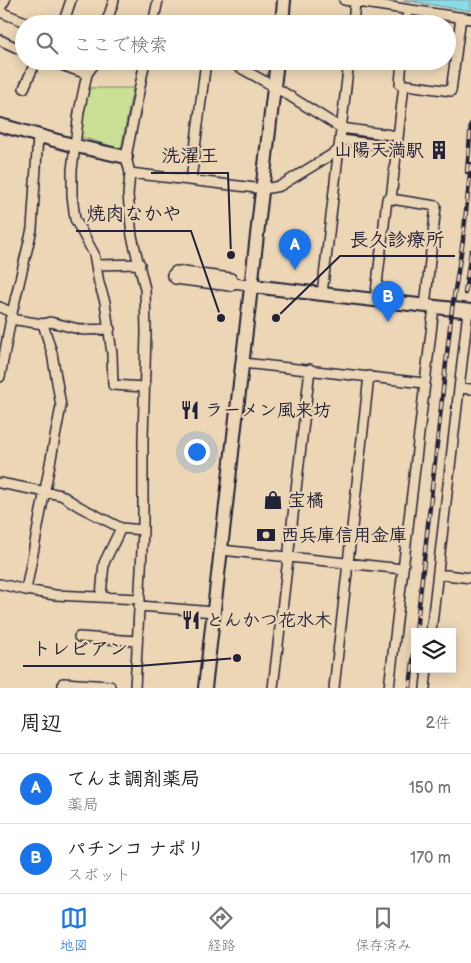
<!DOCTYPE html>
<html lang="ja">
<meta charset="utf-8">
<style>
:root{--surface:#fff;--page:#f2f2f2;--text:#202124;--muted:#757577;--line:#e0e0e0;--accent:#1a73e8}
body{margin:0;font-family:"Balsamiq Sans","Klee One",sans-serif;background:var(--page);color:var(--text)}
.controls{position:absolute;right:15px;bottom:15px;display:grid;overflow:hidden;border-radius:0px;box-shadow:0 2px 12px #0003}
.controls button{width:45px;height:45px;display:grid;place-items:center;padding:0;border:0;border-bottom:1px solid var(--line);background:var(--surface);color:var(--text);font:25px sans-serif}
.you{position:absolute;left:196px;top:451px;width:18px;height:18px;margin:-12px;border:4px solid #fff;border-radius:50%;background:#1a73e8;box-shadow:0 0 0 8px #1a73e833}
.badge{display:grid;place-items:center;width:32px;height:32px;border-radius:50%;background:var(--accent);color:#fff;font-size:16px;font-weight:700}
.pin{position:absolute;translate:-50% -41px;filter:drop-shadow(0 1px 2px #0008)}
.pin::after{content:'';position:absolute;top:26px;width:18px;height:15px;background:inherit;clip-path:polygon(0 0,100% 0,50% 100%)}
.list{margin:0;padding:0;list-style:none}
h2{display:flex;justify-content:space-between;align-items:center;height:65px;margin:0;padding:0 20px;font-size:21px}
h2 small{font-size:16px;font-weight:400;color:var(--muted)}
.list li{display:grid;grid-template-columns:32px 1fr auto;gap:15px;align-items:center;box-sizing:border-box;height:70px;padding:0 20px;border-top:1px solid var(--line)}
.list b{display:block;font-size:19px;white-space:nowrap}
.list p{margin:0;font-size:16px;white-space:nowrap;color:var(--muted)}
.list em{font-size:16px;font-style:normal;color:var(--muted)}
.icon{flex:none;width:28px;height:28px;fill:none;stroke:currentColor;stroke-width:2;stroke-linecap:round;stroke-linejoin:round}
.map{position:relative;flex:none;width:471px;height:688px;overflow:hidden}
.search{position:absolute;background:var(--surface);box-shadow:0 2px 12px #0003;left:15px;right:15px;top:15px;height:55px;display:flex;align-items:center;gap:12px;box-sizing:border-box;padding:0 18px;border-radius:28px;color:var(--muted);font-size:19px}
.sheet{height:205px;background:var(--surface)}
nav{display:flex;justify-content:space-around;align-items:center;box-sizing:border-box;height:70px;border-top:1px solid var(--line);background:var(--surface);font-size:14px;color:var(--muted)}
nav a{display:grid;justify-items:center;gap:2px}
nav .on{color:var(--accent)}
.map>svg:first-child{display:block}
.green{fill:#cbe095;stroke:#768168}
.water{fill:#8bdce6;stroke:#6192a2}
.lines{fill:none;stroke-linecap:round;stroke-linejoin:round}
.street-casing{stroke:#22223b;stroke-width:12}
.secondary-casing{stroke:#22223b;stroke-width:16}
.street{stroke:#ecd6b5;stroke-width:9}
.secondary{stroke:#ecd6b5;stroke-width:12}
.rail-casing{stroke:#22223b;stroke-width:4.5}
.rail{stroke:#ecd6b5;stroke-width:2.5;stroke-dasharray:8;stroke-linecap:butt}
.labels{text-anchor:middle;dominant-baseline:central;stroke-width:4.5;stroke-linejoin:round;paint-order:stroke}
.poi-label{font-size:18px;font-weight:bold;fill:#22223b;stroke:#ecd6b5;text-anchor:start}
.leader{fill:none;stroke:#22223b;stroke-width:2}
.callout-dot{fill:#22223b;stroke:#ecd6b5;stroke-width:2}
.callout-label{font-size:19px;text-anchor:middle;font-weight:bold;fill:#22223b;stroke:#ecd6b5;stroke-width:4.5;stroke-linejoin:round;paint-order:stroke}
</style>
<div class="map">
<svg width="471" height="688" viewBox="0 0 471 688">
<rect width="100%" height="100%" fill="#ecd6b5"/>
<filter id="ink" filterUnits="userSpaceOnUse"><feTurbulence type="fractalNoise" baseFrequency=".02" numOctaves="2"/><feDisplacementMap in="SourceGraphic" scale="10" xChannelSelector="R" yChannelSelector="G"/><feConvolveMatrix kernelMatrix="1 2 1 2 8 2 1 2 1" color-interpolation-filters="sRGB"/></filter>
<g filter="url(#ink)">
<path class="green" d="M87 88H133L121 149 78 136Z"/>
<path class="water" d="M403 0H471V11Z"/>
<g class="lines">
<g class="street-casing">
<path id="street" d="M344 0 471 19
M0 8 5 0
M0 12 31 24
M63 24 71 0
M106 24 114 0
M153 24 158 0
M353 24 355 2
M406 24 408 10
M0 40 24 51
M50 61 87 74
M94 61 92 67 87 74 79 112 72 170V195L75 219 94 254 99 283 105 302 112 354 113 385 144 387
M228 61 275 87 341 128 398 136
M402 61 400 84 451 91 461 17
M24 88 36 61
M341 140 397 147
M130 173 264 189 280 186 339 150
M191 180 206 61
M391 199 404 85
M96 265 140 264
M235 283 231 278 176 271 172 275 175 279 230 286 235 283 252 286
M322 294 349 61
M375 301 387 199H391L436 206 425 306
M0 307 12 313
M10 319 43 324 52 353 61 406 26 590
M43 324 50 322 83 330 110 329
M243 363 424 383
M0 377 12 313 32 229 38 136
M459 388 471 389
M0 483 61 495 80 507 121 528 143 530
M221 550 403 569
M438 574 471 578
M0 584 26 590 55 595 140 599
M101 596 104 563 121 528
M140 606 214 612
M431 632 468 311
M79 637 137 641
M63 688V683L110 686V688
M135 688 143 530V438L146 333 145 289 132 236 128 195 130 173 126 157 145 61
M273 688 310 369
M334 688 369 376
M389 688 434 307
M425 688 427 669"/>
</g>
<g class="secondary-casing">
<path id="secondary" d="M282 24 284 0
M0 125 76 146 126 157
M252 286 471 311
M205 688 277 61"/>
</g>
<use href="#street" class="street"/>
<use href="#secondary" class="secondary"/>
<g class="rail-casing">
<path id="rail" d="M467 172 471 124
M465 293 471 251
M416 632 452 309 463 240 471 164
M410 688 415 644"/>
</g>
<use href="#rail" class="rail"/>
</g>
</g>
<defs>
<g id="building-bare" transform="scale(1.5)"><path d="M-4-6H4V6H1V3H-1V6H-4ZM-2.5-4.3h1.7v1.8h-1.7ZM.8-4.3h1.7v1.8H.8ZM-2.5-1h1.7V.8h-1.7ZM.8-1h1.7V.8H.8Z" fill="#22223b" stroke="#ecd6b5" stroke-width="2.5" paint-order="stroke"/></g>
<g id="restaurant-bare" transform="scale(1.5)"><path d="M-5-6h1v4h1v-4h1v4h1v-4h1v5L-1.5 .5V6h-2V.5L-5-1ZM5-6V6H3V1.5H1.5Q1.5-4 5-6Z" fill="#22223b" stroke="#ecd6b5" stroke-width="2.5" paint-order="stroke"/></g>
<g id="shop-bare" transform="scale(1.5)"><path d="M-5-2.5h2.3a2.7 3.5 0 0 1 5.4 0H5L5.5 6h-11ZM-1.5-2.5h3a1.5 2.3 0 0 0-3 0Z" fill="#22223b" stroke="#ecd6b5" stroke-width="2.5" paint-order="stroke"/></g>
<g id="bank-bare" transform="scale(1.5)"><path d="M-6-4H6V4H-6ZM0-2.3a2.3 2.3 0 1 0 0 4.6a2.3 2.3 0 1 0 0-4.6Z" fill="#22223b" stroke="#ecd6b5" stroke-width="2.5" paint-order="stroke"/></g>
</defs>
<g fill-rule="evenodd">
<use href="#building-bare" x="439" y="150"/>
<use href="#restaurant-bare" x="190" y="410"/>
<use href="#shop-bare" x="273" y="500"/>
<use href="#bank-bare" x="266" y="535"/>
<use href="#restaurant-bare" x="191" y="620"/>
</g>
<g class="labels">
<g class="poi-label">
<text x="424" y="150" text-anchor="end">山陽天満駅</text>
<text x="205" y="410">ラーメン風来坊</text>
<text x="288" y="500">宝橘</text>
<text x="281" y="535">西兵庫信用金庫</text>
<text x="206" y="620">とんかつ花水木</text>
</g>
</g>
<path class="leader" d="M231 255L228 173H151M221 318L191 231H76M276 318L340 256H455M237 658L138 666H23"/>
<g class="callout-dot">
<circle cx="231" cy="255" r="5"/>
<circle cx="221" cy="318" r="5"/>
<circle cx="276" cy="318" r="5"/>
<circle cx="237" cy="658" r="5"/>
</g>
<g class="callout-label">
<text x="190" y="162">洗濯王</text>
<text x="134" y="220">焼肉なかや</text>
<text x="397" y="246">長久診療所</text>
<text x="80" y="655">トレビアン</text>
</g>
</svg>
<div class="controls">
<button><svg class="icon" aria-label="layers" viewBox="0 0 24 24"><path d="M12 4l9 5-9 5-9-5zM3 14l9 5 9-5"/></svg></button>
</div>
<div class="you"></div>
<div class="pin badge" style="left:295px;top:270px">A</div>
<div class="pin badge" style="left:388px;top:322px">B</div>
<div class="search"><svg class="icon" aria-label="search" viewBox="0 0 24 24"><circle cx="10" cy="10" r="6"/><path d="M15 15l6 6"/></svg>ここで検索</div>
</div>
<section class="sheet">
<h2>周辺<small>2件</small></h2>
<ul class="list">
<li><span class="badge">A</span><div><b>てんま調剤薬局</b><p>薬局</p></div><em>150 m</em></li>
<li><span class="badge">B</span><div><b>パチンコ ナポリ</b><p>スポット</p></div><em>170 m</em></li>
</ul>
</section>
<nav>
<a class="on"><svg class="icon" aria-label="map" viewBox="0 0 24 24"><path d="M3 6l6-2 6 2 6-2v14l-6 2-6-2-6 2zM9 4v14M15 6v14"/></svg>地図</a>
<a><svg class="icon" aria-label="directions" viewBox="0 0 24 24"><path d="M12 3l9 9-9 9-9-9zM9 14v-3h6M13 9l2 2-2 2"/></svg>経路</a>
<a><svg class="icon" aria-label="saved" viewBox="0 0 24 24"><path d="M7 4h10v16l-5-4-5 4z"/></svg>保存済み</a>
</nav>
